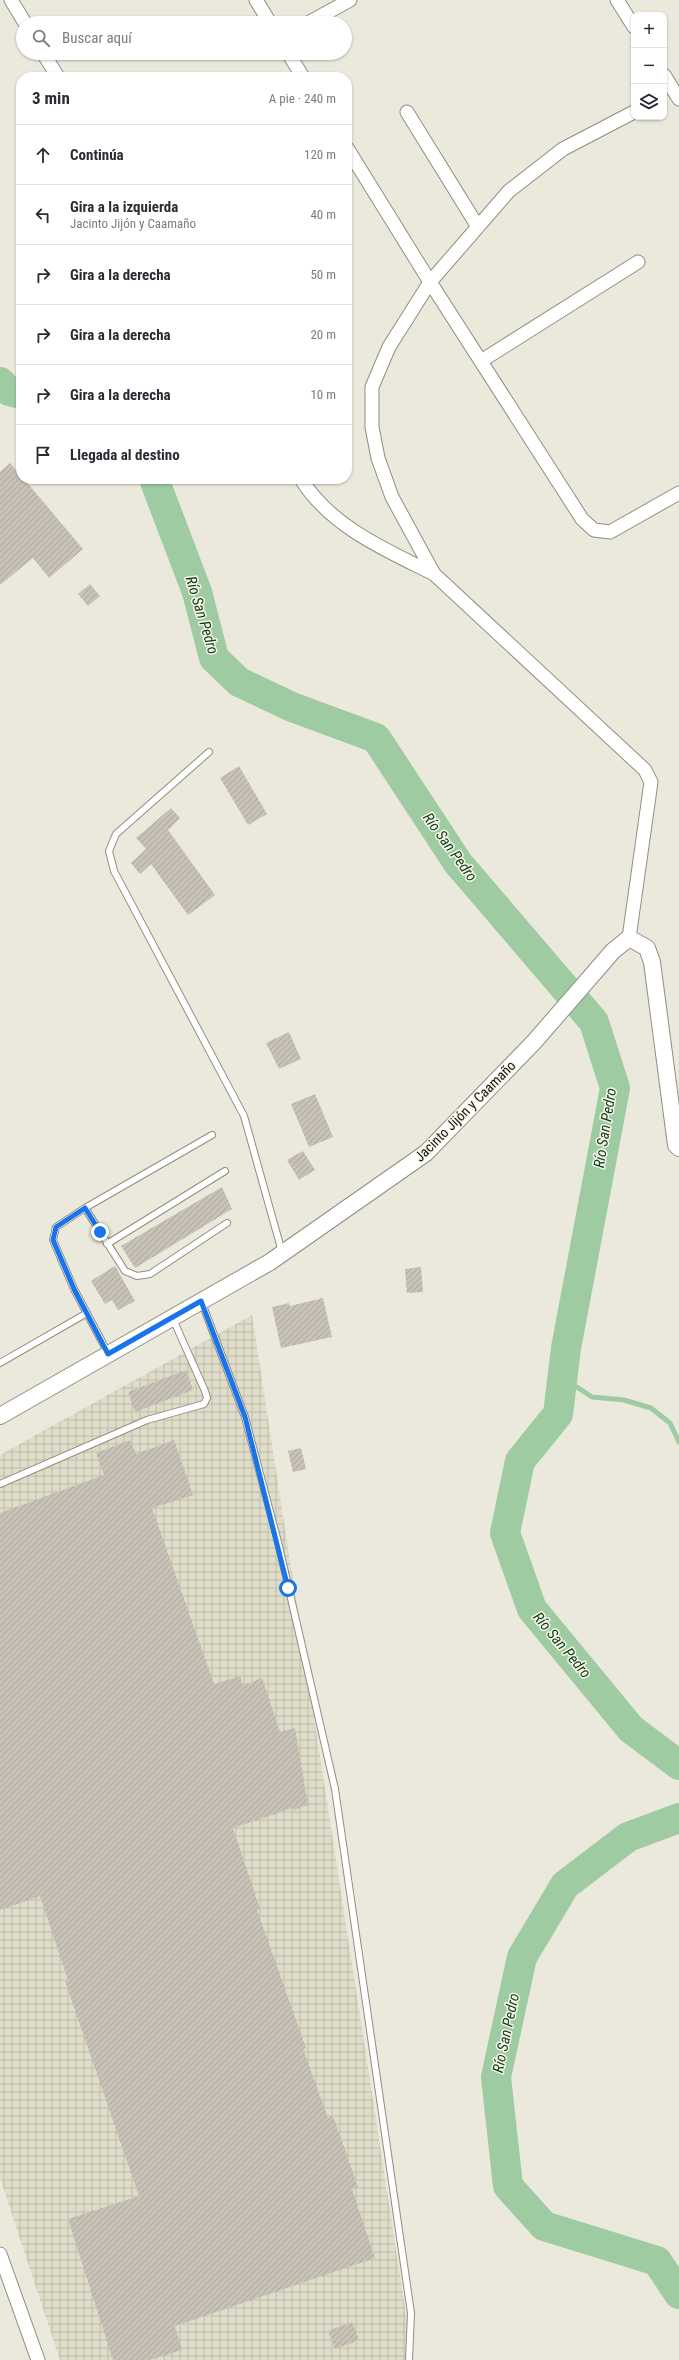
<!DOCTYPE html>
<html lang="es">
<meta charset="utf-8">
<style>
:root{--surface:#fff;--page:#f2f2f3;--text:#2b2b33;--muted:#7c7c81;--line:#e1e1e2}
body{margin:0;font-family:"Roboto Condensed",sans-serif;background:var(--page);color:var(--text)}
.controls{position:absolute;right:12px;top:12px;display:grid;overflow:hidden;border-radius:8px;box-shadow:0 1px 3px #0004}
.controls button{width:36px;height:36px;display:grid;place-items:center;padding:0;border:0;border-bottom:1px solid var(--line);background:var(--surface);color:var(--text);font:20px sans-serif}
.stop{position:absolute;width:12px;height:12px;margin:-9px;border:3px solid #1a73e8;border-radius:50%;background:#fff}
.stop.end{background:#1a73e8;border-color:#fff;box-shadow:0 1px 4px #0008}
.list{margin:0;padding:0;list-style:none}
h2{display:flex;justify-content:space-between;align-items:center;height:52px;margin:0;padding:0 16px;font-size:17px}
h2 small{font-size:13px;font-weight:400;color:var(--muted)}
.list li{display:grid;grid-template-columns:26px 1fr auto;gap:12px;align-items:center;box-sizing:border-box;height:60px;padding:0 16px;border-top:1px solid var(--line)}
.list b{display:block;font-size:15px;white-space:nowrap}
.list p{margin:0;font-size:13px;white-space:nowrap;color:var(--muted)}
.list em{font-size:13px;font-style:normal;color:var(--muted)}
.icon{flex:none;width:22px;height:22px;fill:none;stroke:currentColor;stroke-width:2;stroke-linecap:round;stroke-linejoin:round}
.map{position:relative;flex:none;width:679px;height:2360px;overflow:hidden}
.search{position:absolute;background:var(--surface);box-shadow:0 1px 3px #0004;left:16px;top:16px;width:336px;height:44px;display:flex;align-items:center;gap:10px;box-sizing:border-box;padding:0 14px;border-radius:22px;color:var(--muted);font-size:15px}
.panel{position:absolute;background:var(--surface);box-shadow:0 1px 3px #0004;left:16px;top:72px;width:336px;height:412px;border-radius:16px}
.map>svg:first-child{display:block}
.industrial{fill:url(#industrial-grid)}
.lines{fill:none;stroke-linecap:round;stroke-linejoin:round}
.stream{stroke:#9fcba3;stroke-width:5}
.river{stroke:#9fcba3;stroke-width:30}
.building{fill:url(#building-hatch)}
.service-casing{stroke:#8f8e82;stroke-width:8}
.minor-casing{stroke:#8f8e82;stroke-width:15}
.tertiary-casing{stroke:#8f8e82;stroke-width:18}
.service{stroke:#fff;stroke-width:6}
.minor{stroke:#fff;stroke-width:13}
.tertiary{stroke:#fff;stroke-width:16}
.route{stroke:#1a73e8;stroke-width:5}
.labels{text-anchor:middle;dominant-baseline:central;stroke-width:3;stroke-linejoin:round;paint-order:stroke}
.street-label{font-size:14px;fill:#12110d;stroke:#f7f6e9}
.water-label{font-size:15px;font-style:italic;fill:#11411b;stroke:#f7f6e9}
</style>
<div class="map">
<svg width="679" height="2360" viewBox="0 0 679 2360">
<defs>
<pattern id="industrial-grid" width="8" height="8" patternUnits="userSpaceOnUse"><rect width="8" height="8" fill="#dfddc9"/><path d="M0 4h8M4 0v8" fill="none" stroke="#bebdab"/></pattern>
<pattern id="building-hatch" width="6" height="6" patternUnits="userSpaceOnUse"><rect width="6" height="6" fill="#c8c2b6"/><path d="M-1 1l2-2M0 6l6-6M5 7l2-2" fill="none" stroke="#aba69b"/></pattern>
</defs>
<rect width="100%" height="100%" fill="#eae9dc"/>
<path class="industrial" d="M252 1315 413 2360H60L0 2178V1455Z"/>
<g class="lines">
<path class="stream" d="M563 1378 592 1397 624 1400 651 1408 670 1423 679 1442"/>
<path class="river" d="M0 382 9 391 21 394
M154 479 197 592 214 658 239 682 292 707 376 738 458 863 594 1022 615 1088 566 1348 558 1414 520 1461 505 1533 532 1609 631 1729 679 1765
M679 1818 628 1837 565 1885 522 1957 496 2077 508 2186 544 2226 657 2261 679 2294"/>
</g>
<path class="building" d="M10 463 21 476V479H24L83 549 49 578 33 558 0 585V472Z
M90 584 100 596 88 606 78 594Z
M239 766 267 814 248 825 220 778Z
M171 808 180 818 168 830 215 895 188 915 151 864 140 874 131 863 146 849 136 838Z
M289 1032 301 1059 279 1069 266 1043Z
M315 1094 333 1137 309 1147 291 1104Z
M303 1151 315 1170 299 1180 287 1160Z
M222 1187 232 1209 135 1268 121 1246Z
M115 1266 135 1301 118 1310 112 1300 105 1304 91 1281Z
M421 1267 423 1292 407 1293 405 1269Z
M323 1298 332 1337 281 1348 272 1307 289 1303 290 1306Z
M186 1370 193 1390 135 1412 128 1392Z
M130 1440 136 1454 174 1440 193 1495 152 1508 214 1684 240 1676 243 1686 262 1678 280 1732 295 1728 308 1805 293 1810 292 1808 233 1828 260 1909 257 1910 306 2048 303 2049 328 2118 333 2116 358 2187 352 2189 375 2258 175 2326 182 2350 150 2360H113L68 2219 139 2196 65 1981 68 1980 40 1896 0 1910V1513L104 1475 96 1453Z
M301 1448 306 1469 293 1472 288 1451Z
M352 2322 359 2340 335 2349 328 2331Z"/>
<g class="lines">
<g class="service-casing">
<path id="service" d="M209 752 116 834 109 851 114 871 244 1116 282 1252
M85 1208 125 1271 137 1276 150 1274 227 1223
M107 1244 225 1171
M202 1303 245 1417 278 1542 335 1789 411 2313 409 2360
M108 1353 74 1289 53 1240 56 1227 85 1208 212 1135
M0 1363 87 1313
M0 1484 147 1420 204 1404 207 1398 205 1391 173 1319"/>
</g>
<g class="minor-casing">
<path id="minor" d="M11 0 25 23
M256 0 270 23
M617 0 634 27
M308 23 350 0
M43 53 58 77
M288 53 303 77
M664 75 679 99
M407 112 478 227
M347 148 430 282 582 519 594 530 610 532 679 493
M481 361 638 262
M301 479C331 527 386 550 434 574
M629 938 651 782 645 770 434 574 392 497 378 458 372 427V387L389 347 430 282 509 191 563 149 634 112
M0 2254 38 2360"/>
</g>
<g class="tertiary-casing">
<path id="tertiary" d="M0 1416 270 1262 426 1153 534 1042 613 951 629 938 647 948 652 962 676 1145 679 1148"/>
</g>
<use href="#service" class="service"/>
<use href="#minor" class="minor"/>
<use href="#tertiary" class="tertiary"/>
</g>
<g class="lines">
<path class="route" d="M100 1232 85 1208 56 1227 53 1240 74 1289 108 1354 201 1301 245 1417 288 1588"/>
</g>
<g class="labels">
<g class="street-label">
<text transform="translate(465 1111) rotate(-45)">Jacinto Jijón y Caamaño</text>
</g>
<g class="water-label">
<text transform="translate(202 615) rotate(73)">Río San Pedro</text>
<text transform="translate(450 847) rotate(54)">Río San Pedro</text>
<text transform="translate(605 1128) rotate(-81)">Río San Pedro</text>
<text transform="translate(562 1645) rotate(50)">Río San Pedro</text>
<text transform="translate(506 2033) rotate(-78)">Río San Pedro</text>
</g>
</g>
</svg>
<div class="controls">
<button>+</button>
<button>−</button>
<button><svg class="icon" aria-label="layers" viewBox="0 0 24 24"><path d="M12 4l9 5-9 5-9-5zM3 14l9 5 9-5"/></svg></button>
</div>
<div class="stop" style="left:288px;top:1588px"></div>
<div class="stop end" style="left:100px;top:1232px"></div>
<div class="search"><svg class="icon" aria-label="search" viewBox="0 0 24 24"><circle cx="10" cy="10" r="6"/><path d="M15 15l6 6"/></svg>Buscar aquí</div>
<section class="panel">
<h2>3 min<small>A pie · 240 m</small></h2>
<ul class="list">
<li><svg class="icon" aria-label="ahead" viewBox="0 0 24 24"><path d="M12 20V5M6 11l6-6 6 6"/></svg><div><b>Continúa</b></div><em>120 m</em></li>
<li><svg class="icon" aria-label="left" viewBox="0 0 24 24"><path d="M17 20v-9H6M10 6l-5 5 5 5"/></svg><div><b>Gira a la izquierda</b><p>Jacinto Jijón y Caamaño</p></div><em>40 m</em></li>
<li><svg class="icon" aria-label="right" viewBox="0 0 24 24"><path d="M7 20v-9h11M14 6l5 5-5 5"/></svg><div><b>Gira a la derecha</b></div><em>50 m</em></li>
<li><svg class="icon" aria-label="right" viewBox="0 0 24 24"><path d="M7 20v-9h11M14 6l5 5-5 5"/></svg><div><b>Gira a la derecha</b></div><em>20 m</em></li>
<li><svg class="icon" aria-label="right" viewBox="0 0 24 24"><path d="M7 20v-9h11M14 6l5 5-5 5"/></svg><div><b>Gira a la derecha</b></div><em>10 m</em></li>
<li><svg class="icon" aria-label="arrive" viewBox="0 0 24 24"><path d="M6 21V4h12l-3 4 3 4H6"/></svg><div><b>Llegada al destino</b></div></li>
</ul>
</section>
</div>
